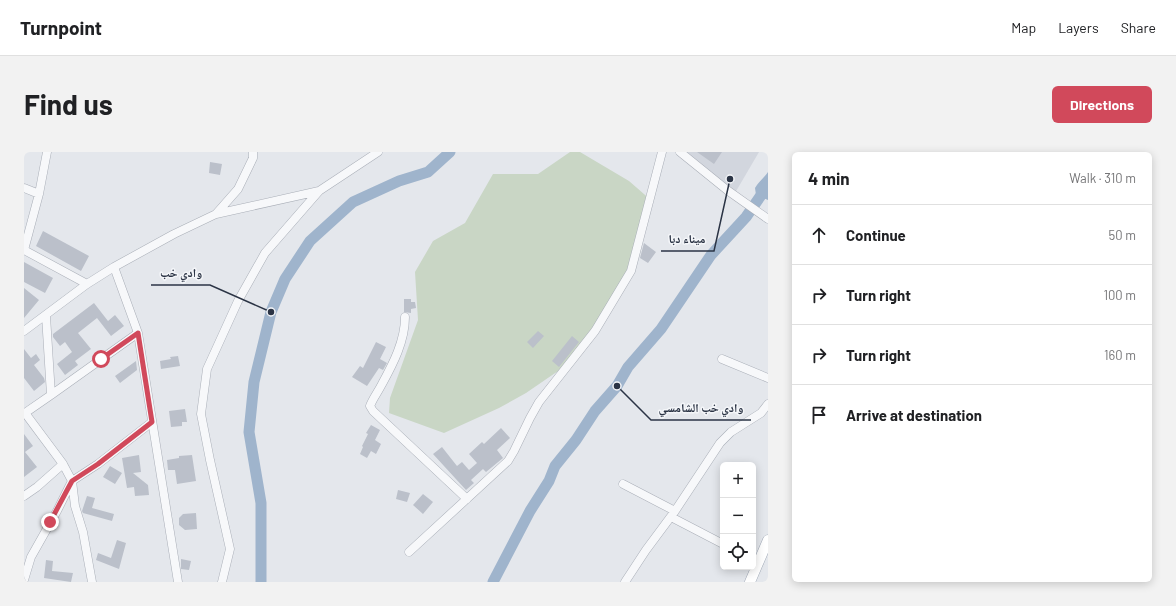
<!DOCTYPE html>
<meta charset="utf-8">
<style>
:root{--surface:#fff;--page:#f2f2f2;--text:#202124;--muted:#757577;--line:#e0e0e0;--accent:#d1495b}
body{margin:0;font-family:Barlow,"Noto Naskh Arabic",sans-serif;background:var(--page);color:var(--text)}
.controls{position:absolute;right:12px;bottom:12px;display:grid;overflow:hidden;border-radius:6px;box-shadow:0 2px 10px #0003}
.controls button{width:36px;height:36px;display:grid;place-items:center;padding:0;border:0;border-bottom:1px solid var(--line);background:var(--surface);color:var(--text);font:20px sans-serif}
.stop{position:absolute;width:12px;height:12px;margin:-9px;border:3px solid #d1495b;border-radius:50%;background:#fff}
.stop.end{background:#d1495b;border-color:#fff;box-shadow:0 1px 4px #0008}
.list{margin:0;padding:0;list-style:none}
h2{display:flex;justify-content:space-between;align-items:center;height:52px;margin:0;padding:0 16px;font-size:17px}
h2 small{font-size:13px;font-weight:400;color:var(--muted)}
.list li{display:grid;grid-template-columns:26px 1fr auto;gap:12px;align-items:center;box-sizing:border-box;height:60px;padding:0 16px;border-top:1px solid var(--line)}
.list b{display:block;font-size:15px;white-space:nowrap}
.list em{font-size:13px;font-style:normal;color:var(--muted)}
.icon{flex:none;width:22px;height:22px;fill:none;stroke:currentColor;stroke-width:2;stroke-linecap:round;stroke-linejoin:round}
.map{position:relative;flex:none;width:744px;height:430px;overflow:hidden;border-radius:6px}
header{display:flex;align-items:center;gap:24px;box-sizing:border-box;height:56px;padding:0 20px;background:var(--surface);border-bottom:1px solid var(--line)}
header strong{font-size:19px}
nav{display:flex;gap:22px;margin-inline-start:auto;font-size:14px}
.intro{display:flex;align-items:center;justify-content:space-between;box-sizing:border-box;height:96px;padding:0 24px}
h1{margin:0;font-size:28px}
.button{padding:10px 18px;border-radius:6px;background:var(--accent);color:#fff;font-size:14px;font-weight:700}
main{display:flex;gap:24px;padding:0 24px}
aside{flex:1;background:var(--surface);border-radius:6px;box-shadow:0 2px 10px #0003}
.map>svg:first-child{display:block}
.built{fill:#d2d6de}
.green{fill:#c9d6c5}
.water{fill:#9fb4cc}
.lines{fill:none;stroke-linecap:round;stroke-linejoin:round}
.river{stroke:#9fb4cc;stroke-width:11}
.building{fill:#bbc0ca}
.minor-casing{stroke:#a9aeb7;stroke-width:9}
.major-casing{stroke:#a3abb8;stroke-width:11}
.minor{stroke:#f7f8fa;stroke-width:8}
.major{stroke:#fff;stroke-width:10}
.route{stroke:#d1495b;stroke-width:5}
.leader{fill:none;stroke:#2b3445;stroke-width:1.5}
.callout-dot{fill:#2b3445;stroke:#f4f6f9;stroke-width:1.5}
.callout-label{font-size:12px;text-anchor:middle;font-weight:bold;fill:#2b3445;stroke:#f4f6f9;stroke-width:3;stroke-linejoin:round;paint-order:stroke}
</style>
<header>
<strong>Turnpoint</strong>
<nav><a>Map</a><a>Layers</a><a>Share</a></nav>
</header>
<div class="intro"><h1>Find us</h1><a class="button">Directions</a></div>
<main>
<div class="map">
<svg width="744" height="430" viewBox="0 0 744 430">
<rect width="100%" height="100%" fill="#e4e7ec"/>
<path class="built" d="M660 0H735L711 41Z"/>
<path class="green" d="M546 0H556L605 29 628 49 608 122 572 182 537 217 502 241 475 256 420 281 365 261 366 246 394 168 391 120 409 89 441 71 469 22H514Z"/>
<path class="water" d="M744 20V48L732 43 731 36C735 29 740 26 744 20Z"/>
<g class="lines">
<path class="river" d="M237 430V351L225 280 230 230 247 160 261 127 286 89 329 50 375 29 404 20 426 0
M469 430 506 359 525 329 531 314 552 288 571 259 593 234 604 215 637 177 687 103 722 65 740 39 744 32"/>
</g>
<path class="building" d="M673 0H698L690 12Z
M186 10 198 12 196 23 185 21Z
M19 79 65 104 57 119 12 94Z
M620 91 632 100 624 111 616 106Z
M0 110 29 126 21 141 0 130Z
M0 136 15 148 0 166Z
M380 147H387V150H391L392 156 387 157V161L380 160Z
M70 151 84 169 91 163 100 174 87 184 73 166 54 181 67 197 51 209 54 213 41 223 33 212 48 200 41 190 36 194 29 185V182Z
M514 179 520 184 509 196 503 190Z
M548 184 555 190 535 215 528 209Z
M352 190 362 195 356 207 363 211 359 218 355 216 343 234 328 225 336 214 339 216Z
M0 197 7 206 12 202 16 208 10 213 20 226 21 230 10 239 0 226Z
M154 204 156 214 137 217 136 209 147 207 146 205Z
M112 209 113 218 96 231 91 224Z
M161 257 163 270H158V274L147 275 145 259Z
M347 273 356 278 351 288 357 292 352 302 347 299 343 306 336 302 339 295 338 294 344 282 342 281Z
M477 276 486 286 473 298 479 306 462 320 459 317 447 328 450 331 442 338 409 302 418 295 433 314 438 310 445 318 453 311 445 302 458 290 460 292Z
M0 282 9 294 1 300 13 315 0 325Z
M115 303 117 320 109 321 124 333 125 343 111 344 110 335 103 336 98 306Z
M168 303 172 329 153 332 151 318H144L143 308 155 306V304Z
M86 314 98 321 91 332 79 325Z
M374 338 386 341 383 350 372 347Z
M399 342 409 350 399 362 389 353Z
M63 344 71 346 68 356 90 362 88 369 59 361 58 359Z
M172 361 173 377 161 378 155 373V366L159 362Z
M93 388 102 391 95 417 72 408 74 401 87 406Z
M157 407 167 409 165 418 157 417Z
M22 408 29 409 28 419 49 421 47 430 20 426Z"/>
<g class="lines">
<g class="minor-casing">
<path id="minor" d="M23 0 15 42 0 98 63 132
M656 0 703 38 744 67
M0 36 15 42
M192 62 295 39
M90 115 114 181 154 430
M22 164 27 243 1 261 39 312 48 329 51 354 59 380 68 430
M381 165C381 189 369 212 358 232 354 240 349 246 346 254L349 259 443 347
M0 179 63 132 90 115 150 82 192 62 214 37 229 6V0
M698 207 744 226
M27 243 114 181
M599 332 651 359
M0 344 13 335 39 312
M647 365 699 392
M385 400 484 309 490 299 506 266 515 250 571 179 607 119 638 0
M0 428 7 405 33 359 48 329 74 312 128 270
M198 430 206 397 186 308 177 262 183 217 214 149 241 101 295 39 354 0
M601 430 622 398 651 359 696 291 707 280 737 261 744 252"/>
</g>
<g class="major-casing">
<path id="major" d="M726 430 744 388"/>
</g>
<use href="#minor" class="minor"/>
<use href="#major" class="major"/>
</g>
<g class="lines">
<path class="route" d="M26 370 48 329 74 312 128 270 114 181 77 207"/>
</g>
<path class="leader" d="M706 27L690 99H637M247 160L186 133H127M593 234L627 268H727"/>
<g class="callout-dot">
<circle cx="706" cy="27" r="4"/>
<circle cx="247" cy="160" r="4"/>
<circle cx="593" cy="234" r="4"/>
</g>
<g class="callout-label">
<text x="663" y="91">ميناء دبا</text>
<text x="157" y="125">وادي خب</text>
<text x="677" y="260">وادي خب الشامسي</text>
</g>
</svg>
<div class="controls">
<button>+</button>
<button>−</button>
<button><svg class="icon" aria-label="locate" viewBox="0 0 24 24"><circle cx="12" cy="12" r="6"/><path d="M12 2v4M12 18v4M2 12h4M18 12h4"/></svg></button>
</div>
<div class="stop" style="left:77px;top:207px"></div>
<div class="stop end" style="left:26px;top:370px"></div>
</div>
<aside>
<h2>4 min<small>Walk · 310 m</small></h2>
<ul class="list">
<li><svg class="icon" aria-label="ahead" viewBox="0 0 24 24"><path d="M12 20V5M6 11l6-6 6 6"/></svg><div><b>Continue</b></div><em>50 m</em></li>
<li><svg class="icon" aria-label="right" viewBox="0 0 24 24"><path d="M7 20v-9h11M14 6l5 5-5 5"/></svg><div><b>Turn right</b></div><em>100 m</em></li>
<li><svg class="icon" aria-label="right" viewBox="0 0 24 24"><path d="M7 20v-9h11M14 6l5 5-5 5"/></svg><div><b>Turn right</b></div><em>160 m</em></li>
<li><svg class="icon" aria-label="arrive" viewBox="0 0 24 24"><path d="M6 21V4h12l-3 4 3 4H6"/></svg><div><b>Arrive at destination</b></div></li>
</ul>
</aside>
</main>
